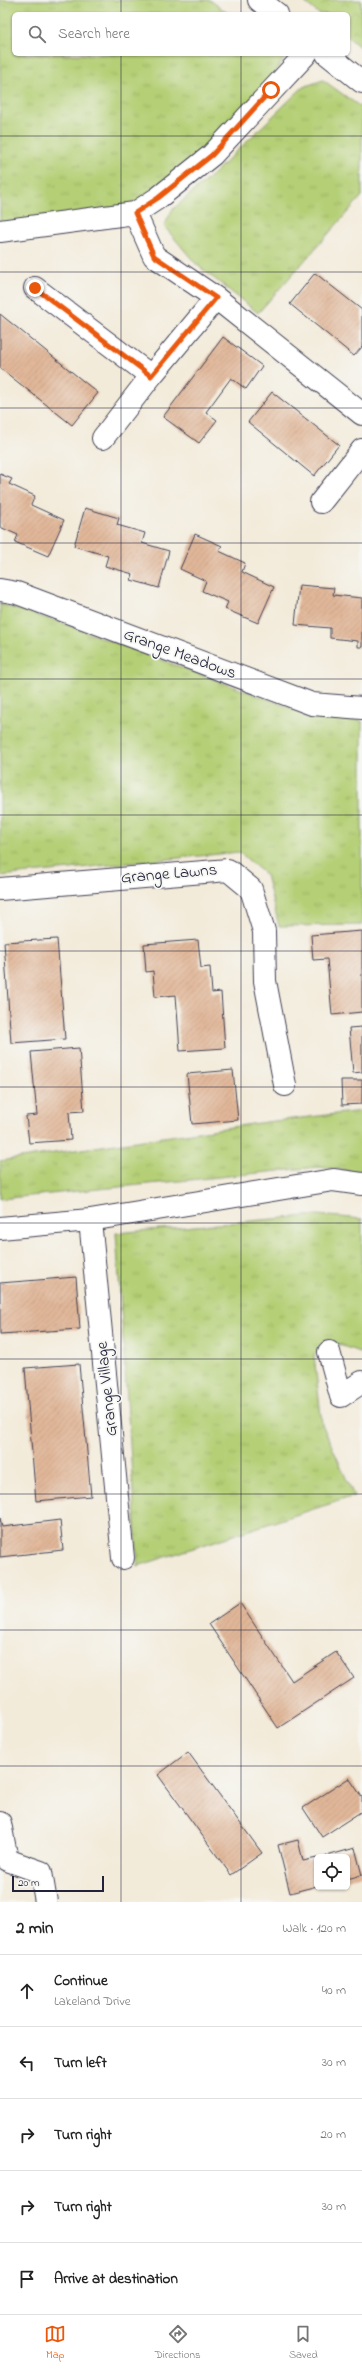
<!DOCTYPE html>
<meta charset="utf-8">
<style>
:root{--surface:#fff;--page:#f6f6f6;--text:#222;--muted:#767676;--line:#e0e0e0;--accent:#ea580c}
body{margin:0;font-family:"Indie Flower",sans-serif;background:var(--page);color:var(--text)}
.controls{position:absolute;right:12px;bottom:12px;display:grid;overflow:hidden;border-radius:6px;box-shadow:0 1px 3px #0004}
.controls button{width:36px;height:36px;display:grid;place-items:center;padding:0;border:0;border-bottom:1px solid var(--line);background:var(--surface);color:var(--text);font:20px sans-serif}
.scale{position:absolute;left:12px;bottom:10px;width:92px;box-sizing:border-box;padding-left:4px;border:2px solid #22223b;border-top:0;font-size:11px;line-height:14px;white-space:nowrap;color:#22223b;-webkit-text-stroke:3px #f6f6f2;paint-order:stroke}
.stop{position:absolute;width:12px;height:12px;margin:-9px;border:3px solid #ea580c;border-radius:50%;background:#fff}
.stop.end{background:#ea580c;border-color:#fff;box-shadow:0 1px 4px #0008}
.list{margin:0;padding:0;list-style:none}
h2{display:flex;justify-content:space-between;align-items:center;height:52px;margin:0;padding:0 16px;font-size:17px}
h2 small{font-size:13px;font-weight:400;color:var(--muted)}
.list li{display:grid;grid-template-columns:26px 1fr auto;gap:12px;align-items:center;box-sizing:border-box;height:72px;padding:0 16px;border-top:1px solid var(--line)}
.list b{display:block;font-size:15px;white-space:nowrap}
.list p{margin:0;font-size:13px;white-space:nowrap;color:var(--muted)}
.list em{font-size:13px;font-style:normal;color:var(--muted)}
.icon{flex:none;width:22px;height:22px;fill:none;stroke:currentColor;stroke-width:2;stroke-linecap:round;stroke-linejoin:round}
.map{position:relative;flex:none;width:362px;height:1902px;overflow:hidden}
.search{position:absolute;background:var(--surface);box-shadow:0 1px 3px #0004;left:12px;right:12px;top:12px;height:44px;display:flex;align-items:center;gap:10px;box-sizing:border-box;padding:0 14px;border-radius:6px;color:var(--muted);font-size:15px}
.sheet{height:412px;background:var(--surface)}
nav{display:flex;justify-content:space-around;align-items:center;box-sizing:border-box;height:56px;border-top:1px solid var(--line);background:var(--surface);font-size:11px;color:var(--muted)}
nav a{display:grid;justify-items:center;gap:2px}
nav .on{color:var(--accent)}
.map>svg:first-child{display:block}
.grass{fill:url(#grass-tufts);stroke:#6b7858}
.park{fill:url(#park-crowns);stroke:#6b7858}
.building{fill:url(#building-hatch)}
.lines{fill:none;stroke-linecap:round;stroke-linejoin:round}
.minor-casing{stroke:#414053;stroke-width:24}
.minor{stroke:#fff;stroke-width:22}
.route{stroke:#ea580c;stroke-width:5}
.grid{fill:none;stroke:#22223b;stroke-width:1;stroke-opacity:0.55}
.labels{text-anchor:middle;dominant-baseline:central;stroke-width:3.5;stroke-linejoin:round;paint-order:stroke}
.street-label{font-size:17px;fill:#22223b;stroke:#f6f6f2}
</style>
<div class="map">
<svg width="362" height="1902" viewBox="0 0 362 1902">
<defs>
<pattern id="grass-tufts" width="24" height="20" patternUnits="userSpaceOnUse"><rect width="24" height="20" fill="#b4cf74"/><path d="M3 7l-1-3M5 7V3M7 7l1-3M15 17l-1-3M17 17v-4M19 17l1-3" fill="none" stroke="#9ab165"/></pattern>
<pattern id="park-crowns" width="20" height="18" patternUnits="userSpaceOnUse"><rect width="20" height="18" fill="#b4cf74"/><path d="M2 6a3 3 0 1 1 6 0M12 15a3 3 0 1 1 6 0" fill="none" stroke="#9ab165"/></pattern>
<pattern id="building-hatch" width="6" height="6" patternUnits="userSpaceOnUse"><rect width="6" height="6" fill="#e1b799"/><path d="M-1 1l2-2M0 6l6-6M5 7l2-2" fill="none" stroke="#c19d85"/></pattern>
</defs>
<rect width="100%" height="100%" fill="#f6f6f2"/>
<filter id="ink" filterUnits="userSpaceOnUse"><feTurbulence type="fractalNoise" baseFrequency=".025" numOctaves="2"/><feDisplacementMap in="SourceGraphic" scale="8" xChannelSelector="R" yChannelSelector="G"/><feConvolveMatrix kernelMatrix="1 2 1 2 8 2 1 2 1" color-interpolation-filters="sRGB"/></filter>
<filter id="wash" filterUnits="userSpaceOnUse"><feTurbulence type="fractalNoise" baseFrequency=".012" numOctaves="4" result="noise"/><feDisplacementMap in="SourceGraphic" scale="16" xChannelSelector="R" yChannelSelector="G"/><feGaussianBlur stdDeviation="0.9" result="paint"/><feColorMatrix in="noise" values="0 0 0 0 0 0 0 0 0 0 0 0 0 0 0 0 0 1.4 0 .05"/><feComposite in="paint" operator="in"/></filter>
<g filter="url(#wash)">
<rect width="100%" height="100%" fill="#f3ebda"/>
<path class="grass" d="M0 0H210L229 14H14V54L286 55 249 114 158 198 0 232Z
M323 80 362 108V196L258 313 196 264 164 226 172 210 210 177 303 87Z
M0 604 59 622 313 716 362 721V925L279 926 266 875 239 852 0 876Z
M362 1111V1172L318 1167 0 1199V1161L266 1122Z
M318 1215 362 1219V1353L326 1340 314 1355 322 1424 354 1496 138 1566 116 1233Z"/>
<path class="park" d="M302 0H361L362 49 348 37V14H319Z"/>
<g id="blocks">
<path class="building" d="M315 273 362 310V347L354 356 290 304Z
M0 314 98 393 72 425 0 368Z
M223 337 262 366 246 389 231 378 206 412 217 420 199 443 163 417Z
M272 392 339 445 314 476 248 422Z
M0 474 12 479 9 484 35 496 31 505 64 520 48 556 15 542 18 535 0 527Z
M85 508 119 518 117 525 145 533 142 543 169 551 159 588 131 580 133 574 105 566 108 556 74 546Z
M195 534 222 546 219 551 245 563 242 572 274 587 258 623 225 609 228 602 202 591 206 581 180 569Z
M299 585 334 588 333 595 362 598V647H358V641L330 638V628L295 625Z
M362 931V1012L332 1015 327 959 313 960 311 935Z
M57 939 65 1039 11 1043 4 942Z
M198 940 201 968 210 967 212 993 221 992 225 1048 180 1051 176 995 155 997 153 971 146 972 144 944Z
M362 1027V1072L353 1073 349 1028Z
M79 1048 84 1111 69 1112 71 1140 29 1143 26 1116 37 1115 31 1052Z
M233 1070 238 1120 192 1124 187 1074Z
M341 1080H362V1104L342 1105Z
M76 1277 80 1329 0 1334V1283Z
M79 1364 91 1496 36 1501 25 1368Z
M0 1518 2 1527 60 1520 63 1550 0 1557Z
M240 1603 292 1681 336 1652 354 1678 278 1728 209 1624Z
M188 1752 262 1853 231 1875 158 1775Z
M349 1778 362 1797V1811L322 1837 303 1808Z
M298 1840 303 1861 317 1858V1886L290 1893 278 1845Z
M355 1848 362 1875 347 1879V1857H323Z"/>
</g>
</g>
<g filter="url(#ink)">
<use href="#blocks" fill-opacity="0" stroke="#414053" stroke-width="1"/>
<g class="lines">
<g class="minor-casing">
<path id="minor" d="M259 0 277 14
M327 54 362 82
M135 213 154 256 216 298 362 414
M0 231 135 213 158 198 212 155 306 54
M35 288 151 376
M103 438 151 376 216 298
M321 502 362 450
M0 590 17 593 312 704 362 708
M0 889 228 870 251 889 264 931 265 981 285 1085
M90 1220 123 1558
M0 1228 90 1220 333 1180 362 1184
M329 1352 341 1396 362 1382
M0 1823 7 1860 41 1872 46 1902"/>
</g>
<use href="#minor" class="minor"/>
</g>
</g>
<g class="lines" filter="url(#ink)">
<path class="route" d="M35 288 151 376 216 298 154 256 135 213 158 198 212 155 271 90"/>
</g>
<path class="grid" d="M121 0V14M241 0V14M121 54V1902M241 54V1902M0 136H362M0 272H362M0 408H362M0 543H362M0 679H362M0 815H362M0 951H362M0 1087H362M0 1223H362M0 1359H362M0 1494H362M0 1630H362M0 1766H362"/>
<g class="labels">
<g class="street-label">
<text transform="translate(180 654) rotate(20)">Grange Meadows</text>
<text transform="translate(169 874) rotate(-5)">Grange Lawns</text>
<text transform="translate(107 1389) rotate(-96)">Grange Village</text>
</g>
</g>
</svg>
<div class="controls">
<button><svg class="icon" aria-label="locate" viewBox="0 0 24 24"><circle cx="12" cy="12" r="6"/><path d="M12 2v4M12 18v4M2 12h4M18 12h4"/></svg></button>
</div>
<div class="scale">20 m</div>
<div class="stop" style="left:271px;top:90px"></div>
<div class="stop end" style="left:35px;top:288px"></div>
<div class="search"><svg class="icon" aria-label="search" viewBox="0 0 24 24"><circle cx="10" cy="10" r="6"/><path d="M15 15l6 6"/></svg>Search here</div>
</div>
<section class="sheet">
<h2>2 min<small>Walk · 120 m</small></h2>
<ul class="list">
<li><svg class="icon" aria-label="ahead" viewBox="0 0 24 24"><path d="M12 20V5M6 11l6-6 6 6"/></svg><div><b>Continue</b><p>Lakeland Drive</p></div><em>40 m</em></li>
<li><svg class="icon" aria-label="left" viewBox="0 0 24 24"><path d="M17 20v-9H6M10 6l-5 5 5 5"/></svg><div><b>Turn left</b></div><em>30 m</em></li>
<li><svg class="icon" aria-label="right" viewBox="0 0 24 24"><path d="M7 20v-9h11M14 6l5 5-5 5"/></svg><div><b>Turn right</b></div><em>20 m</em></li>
<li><svg class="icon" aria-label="right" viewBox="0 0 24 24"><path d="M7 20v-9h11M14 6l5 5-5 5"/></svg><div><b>Turn right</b></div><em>30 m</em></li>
<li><svg class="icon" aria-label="arrive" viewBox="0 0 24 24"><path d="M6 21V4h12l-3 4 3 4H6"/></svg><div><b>Arrive at destination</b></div></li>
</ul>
</section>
<nav>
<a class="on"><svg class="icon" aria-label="map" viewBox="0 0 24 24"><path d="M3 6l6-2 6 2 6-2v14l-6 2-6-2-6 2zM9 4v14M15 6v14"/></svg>Map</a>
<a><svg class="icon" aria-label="directions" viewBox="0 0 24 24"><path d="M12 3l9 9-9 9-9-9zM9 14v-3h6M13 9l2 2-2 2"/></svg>Directions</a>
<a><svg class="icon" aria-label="saved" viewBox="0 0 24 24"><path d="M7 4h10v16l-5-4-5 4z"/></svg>Saved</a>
</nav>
